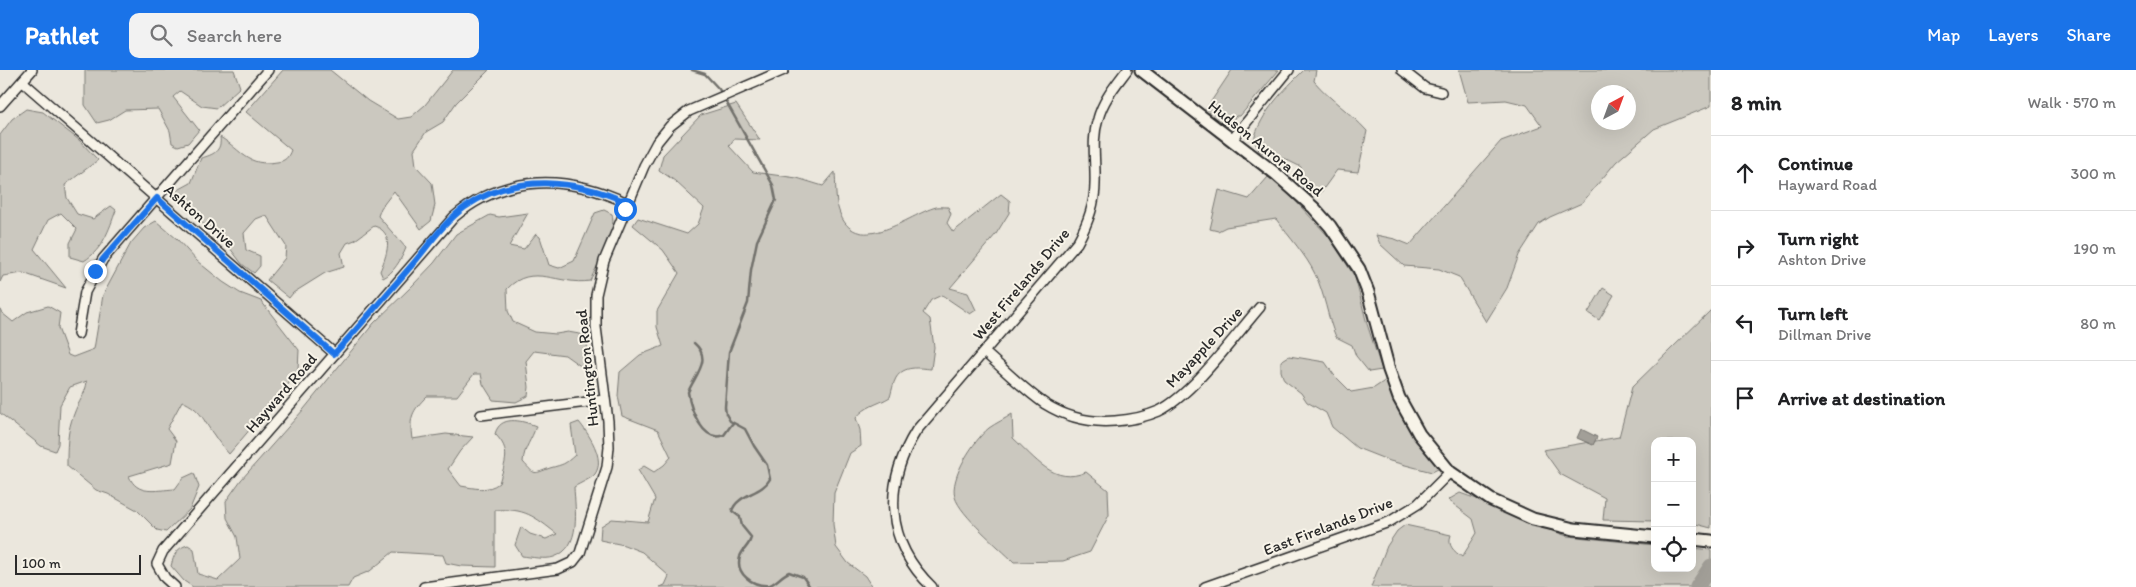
<!DOCTYPE html>
<meta charset="utf-8">
<style>
:root{--surface:#fff;--page:#f2f2f2;--text:#202124;--muted:#757577;--line:#e0e0e0;--accent:#1a73e8}
body{margin:0;font-family:Itim,sans-serif;background:var(--page);color:var(--text)}
.controls{position:absolute;right:15px;bottom:15px;display:grid;overflow:hidden;border-radius:10px;box-shadow:0 5px 20px #0002}
.controls button{width:45px;height:45px;display:grid;place-items:center;padding:0;border:0;border-bottom:1px solid var(--line);background:var(--surface);color:var(--text);font:25px sans-serif}
.compass{position:absolute;left:1591px;top:15px;width:45px;height:45px;border-radius:50%;background:var(--surface);box-shadow:0 5px 20px #0002;rotate:41deg}
.scale{position:absolute;left:15px;bottom:12px;width:126px;box-sizing:border-box;padding-left:5px;border:2px solid #2b2b2b;border-top:0;font-size:14px;line-height:18px;white-space:nowrap;color:#2b2b2b;-webkit-text-stroke:4px #f7f3e8;paint-order:stroke}
.stop{position:absolute;width:15px;height:15px;margin:-11px;border:4px solid #1a73e8;border-radius:50%;background:#fff}
.stop.end{background:#1a73e8;border-color:#fff;box-shadow:0 1px 5px #0008}
.list{margin:0;padding:0;list-style:none}
h2{display:flex;justify-content:space-between;align-items:center;height:65px;margin:0;padding:0 20px;font-size:21px}
h2 small{font-size:16px;font-weight:400;color:var(--muted)}
.list li{display:grid;grid-template-columns:32px 1fr auto;gap:15px;align-items:center;box-sizing:border-box;height:75px;padding:0 20px;border-top:1px solid var(--line)}
.list b{display:block;font-size:19px;white-space:nowrap}
.list p{margin:0;font-size:16px;white-space:nowrap;color:var(--muted)}
.list em{font-size:16px;font-style:normal;color:var(--muted)}
.icon{flex:none;width:28px;height:28px;fill:none;stroke:currentColor;stroke-width:2;stroke-linecap:round;stroke-linejoin:round}
.map{position:relative;flex:none;width:1711px;height:517px;overflow:hidden}
header{display:flex;align-items:center;gap:30px;box-sizing:border-box;height:70px;padding:0 25px;background:var(--accent);color:#fff}
header strong{font-size:24px}
nav{display:flex;gap:28px;margin-inline-start:auto;font-size:18px}
.search{width:350px;height:45px;background:var(--page);display:flex;align-items:center;gap:12px;box-sizing:border-box;padding:0 18px;border-radius:10px;color:var(--muted);font-size:19px}
main{display:flex}
aside{flex:1;background:var(--surface)}
.map>svg:first-child{display:block}
.green{fill:#cbc8bf;stroke:#7b7a75;fill-rule:evenodd}
.water{fill:#a29f98;stroke:#72716c}
.lines{fill:none;stroke-linecap:round;stroke-linejoin:round}
.stream{stroke:#72716c;stroke-width:2.5}
.river{stroke:#a29f98;stroke-width:15}
.minor-casing{stroke:#2b2b2b;stroke-width:12}
.tertiary-casing{stroke:#2b2b2b;stroke-width:15}
.minor{stroke:#f7f3e8;stroke-width:9}
.tertiary{stroke:#f7f3e8;stroke-width:11}
.route{stroke:#1a73e8;stroke-width:6}
.labels{text-anchor:middle;dominant-baseline:central;stroke-width:4;stroke-linejoin:round;paint-order:stroke}
.street-label{font-size:16px;fill:#2b2b2b;stroke:#f7f3e8}
</style>
<header>
<strong>Pathlet</strong>
<div class="search"><svg class="icon" aria-label="search" viewBox="0 0 24 24"><circle cx="10" cy="10" r="6"/><path d="M15 15l6 6"/></svg>Search here</div>
<nav><a>Map</a><a>Layers</a><a>Share</a></nav>
</header>
<main>
<div class="map">
<svg width="1711" height="517" viewBox="0 0 1711 517">
<rect width="100%" height="100%" fill="#ebe7dd"/>
<filter id="ink" filterUnits="userSpaceOnUse"><feTurbulence type="fractalNoise" baseFrequency=".02" numOctaves="2"/><feDisplacementMap in="SourceGraphic" scale="10" xChannelSelector="R" yChannelSelector="G"/><feConvolveMatrix kernelMatrix="1 2 1 2 8 2 1 2 1" color-interpolation-filters="sRGB"/></filter>
<g filter="url(#ink)">
<path class="green" d="M85 0H234L240 17 217 38 202 36 180 21 173 27 199 60 188 73 178 76 172 73 170 61 158 39 125 40 109 50 97 53 85 35Z
M283 0H330L368 31 398 49 411 47 425 35 453 0H489L456 33 443 52 426 62 414 80 416 96 432 113 435 135 431 151 421 159 394 121 381 138 378 146 406 178C402 188 393 204 383 208L380 201C386 187 396 162 374 156L355 170 347 173 341 183 344 197 325 203 293 223 289 228 267 210 285 188 286 176 266 145 256 149 244 163 246 180 260 186V196L254 203 242 194 220 165 209 159 192 144 185 129H177L178 120 191 113 201 88C213 85 222 81 220 67 243 81 247 97 277 92 285 91 288 88 291 80L246 42Z
M1232 0H1279L1240 46H1236L1226 58 1204 42Z
M1304 0H1316L1314 11C1330 30 1350 42 1367 61L1358 102 1337 100 1319 125H1311L1300 110 1301 97 1285 89 1259 81 1254 70C1261 42 1284 20 1304 0Z
M1459 0H1711V36L1654 59 1616 92 1582 133 1550 147 1539 154 1519 185 1507 218 1486 252 1459 207 1439 199 1404 196 1380 174 1376 165 1395 169 1410 175 1501 71 1542 56 1527 35 1506 30 1468 32ZM1598 22H1628V52H1598Z
M736 34 760 70 734 69 729 76 753 102 797 108 823 116 835 102C836 114 835 130 839 141 855 188 906 147 933 138 937 136 943 137 948 137L951 144 947 153 953 162 1001 124 1010 131 1009 143 996 164 950 218 968 223 976 240 970 244 942 225 931 230 923 243 930 249 934 277 931 299C919 298 904 295 896 308 893 313 892 321 890 327 877 335 865 336 856 348L860 360 861 376 850 383 834 423 833 454 836 477 848 493 865 506 872 517H660L665 515 669 506 642 482 624 475 600 470 601 456 612 449 648 452 655 429 638 400 644 396 654 402 664 395 671 387 658 360 622 346 618 326 620 302 640 285 663 276 657 257V241L679 203 663 180 633 155 638 148 687 164 698 154 704 138 675 111 659 100 663 85 701 45Z
M26 39 43 42 79 70 98 90 65 115 67 128 77 144 93 149 111 136 116 140C109 160 103 179 84 191L70 187V173L77 159 61 143 48 150 34 179 66 218 23 203 3 206 0 212V65L12 49Z
M1268 107 1288 123 1329 167 1355 207 1367 254 1382 300 1369 302 1356 286 1352 275 1336 267C1327 247 1325 224 1315 204 1306 185 1289 167 1276 149L1226 157 1218 161 1210 159 1219 120 1249 129Z
M604 140 612 144C617 164 598 192 590 211 559 216 532 192 507 219L508 241 513 252 535 262 556 264 568 262 585 265 588 271 586 285 590 293 586 300 565 285 534 281 526 291 529 317 528 326 516 332 493 330 483 314 481 304H474L457 326H427C412 341 409 347 412 369L446 364 473 367 460 381 448 399 461 416C474 418 488 422 499 413 505 392 512 381 495 364 500 345 521 350 536 356 532 370 524 377 523 392 536 406 533 404 550 398 564 394 564 395 575 385L571 355 579 352C588 363 606 389 595 404 591 409 580 413 574 417 575 440 582 477 554 487 545 490 531 487 522 486L515 475 521 457 530 464 546 469 557 464C534 446 525 438 495 440V497L461 496 446 493 443 485 393 482 370 501 353 508 348 517H193L184 511 171 496C174 485 176 478 188 475L194 479 198 504 218 510 240 489 237 467 227 448 226 431 241 410 304 339 374 253 412 216 434 193 456 164 490 145 499 147 528 143 509 176 524 179 536 164 540 167 549 195 559 198 574 191 595 143Z
M156 151 177 169 197 191 223 212 240 223 261 231 299 280 298 300 287 316 229 384C224 378 218 372 214 365 202 349 202 340 182 331L167 359 176 371 172 393 129 406C137 426 156 420 175 419L183 408 194 403 199 417 190 439 166 462 157 460 137 440 108 424 96 420 67 396C67 379 67 360 74 344 78 332 86 324 87 311L70 317 60 335 58 374 55 381 41 376 0 343V239L2 243 13 252 27 242 48 236 60 243 58 258 68 285 73 287 94 279 103 225 131 173 144 158Z
M1603 218 1614 225 1599 250 1588 243Z
M1711 240V458L1692 453V371H1655V451L1603 450 1605 428 1560 404 1543 380 1619 367 1632 317Z
M1289 286 1325 292 1334 305 1351 322 1374 318 1386 310C1395 340 1417 376 1440 398L1432 402 1390 391 1357 378 1332 357 1326 343 1307 332 1301 323 1284 310 1281 301V291Z
M1012 344 1013 368C1035 388 1054 416 1086 402L1108 420 1109 445 1090 482 1063 491 1014 492C1000 478 960 445 955 427 949 408 974 370 989 358 996 353 1005 349 1012 344Z
M1460 423 1488 433 1517 448 1567 466 1655 475V498H1692V478L1711 480V517H1371L1387 476 1397 461 1405 455 1451 465C1447 476 1454 481 1462 487L1477 463 1473 449 1448 430Z"/>
<path class="water" d="M1581 359 1597 367 1593 375 1577 368Z"/>
<g class="lines">
<path class="stream" d="M692 0 705 4 719 19 773 115 776 130 757 171 751 200 748 233 729 282 725 337 726 344 730 351 745 359 754 376 767 395 770 409C762 424 737 424 732 441L740 447 742 456 751 467C750 476 742 479 740 487 735 503 752 517 770 515 777 512 782 505 789 502L803 507 810 517
M694 273C713 289 695 305 688 322 690 338 703 374 724 365L732 354"/>
<path class="river" d="M1697 517 1711 496"/>
<g class="minor-casing">
<path id="minor" d="M1402 0 1425 18 1441 22
M23 12 335 284
M0 36 32 0
M1232 70 1289 0
M78 264 85 222 103 189 268 0
M984 282C1004 299 1023 319 1045 334 1066 347 1091 353 1115 351 1130 350 1145 347 1159 341 1193 324 1234 267 1260 237
M481 345 604 330
M175 517 165 508 157 494 163 481 454 147C506 103 568 105 627 133
M424 517 558 499 573 492 580 483 607 397 609 377 608 351 596 257V225L604 191 644 96 657 72 670 56 689 41 784 0
M932 517C885 472 883 415 916 361L1077 173C1087 155 1095 135 1095 114 1096 92 1091 71 1098 49 1103 30 1115 16 1127 0
M1205 517 1389 452 1418 434 1450 402"/>
</g>
<g class="tertiary-casing">
<path id="tertiary" d="M1141 0 1276 104 1314 138 1330 156 1359 199 1368 222 1389 300 1399 328 1419 364 1450 402 1491 430 1533 449 1574 459 1655 467
M1692 469 1711 471"/>
</g>
<use href="#minor" class="minor"/>
<use href="#tertiary" class="tertiary"/>
</g>
</g>
<g class="lines" filter="url(#ink)">
<path class="route" d="M95 201 103 189 157 128 334 284C361 255 386 225 412 195 428 176 444 152 465 137 514 103 576 109 628 133L625 139"/>
</g>
<g class="labels">
<g class="street-label">
<text transform="translate(1266 78) rotate(39)">Hudson Aurora Road</text>
<text transform="translate(200 146) rotate(41)">Ashton Drive</text>
<text transform="translate(1021 214) rotate(-50)">West Firelands Drive</text>
<text transform="translate(1204 277) rotate(-47)">Mayapple Drive</text>
<text transform="translate(587 298) rotate(-96)">Huntington Road</text>
<text transform="translate(281 323) rotate(-49)">Hayward Road</text>
<text transform="translate(1328 456) rotate(-21)">East Firelands Drive</text>
</g>
</g>
</svg>
<div class="controls">
<button>+</button>
<button>−</button>
<button><svg class="icon" aria-label="locate" viewBox="0 0 24 24"><circle cx="12" cy="12" r="6"/><path d="M12 2v4M12 18v4M2 12h4M18 12h4"/></svg></button>
</div>
<svg class="compass" viewBox="-18 -18 36 36"><path d="M0-13l5 13h-10z" fill="#e53935"/><path d="M0 13l5-13h-10z" fill="#757577"/></svg>
<div class="scale">100 m</div>
<div class="stop" style="left:625px;top:139px"></div>
<div class="stop end" style="left:95px;top:201px"></div>
</div>
<aside>
<h2>8 min<small>Walk · 570 m</small></h2>
<ul class="list">
<li><svg class="icon" aria-label="ahead" viewBox="0 0 24 24"><path d="M12 20V5M6 11l6-6 6 6"/></svg><div><b>Continue</b><p>Hayward Road</p></div><em>300 m</em></li>
<li><svg class="icon" aria-label="right" viewBox="0 0 24 24"><path d="M7 20v-9h11M14 6l5 5-5 5"/></svg><div><b>Turn right</b><p>Ashton Drive</p></div><em>190 m</em></li>
<li><svg class="icon" aria-label="left" viewBox="0 0 24 24"><path d="M17 20v-9H6M10 6l-5 5 5 5"/></svg><div><b>Turn left</b><p>Dillman Drive</p></div><em>80 m</em></li>
<li><svg class="icon" aria-label="arrive" viewBox="0 0 24 24"><path d="M6 21V4h12l-3 4 3 4H6"/></svg><div><b>Arrive at destination</b></div></li>
</ul>
</aside>
</main>
